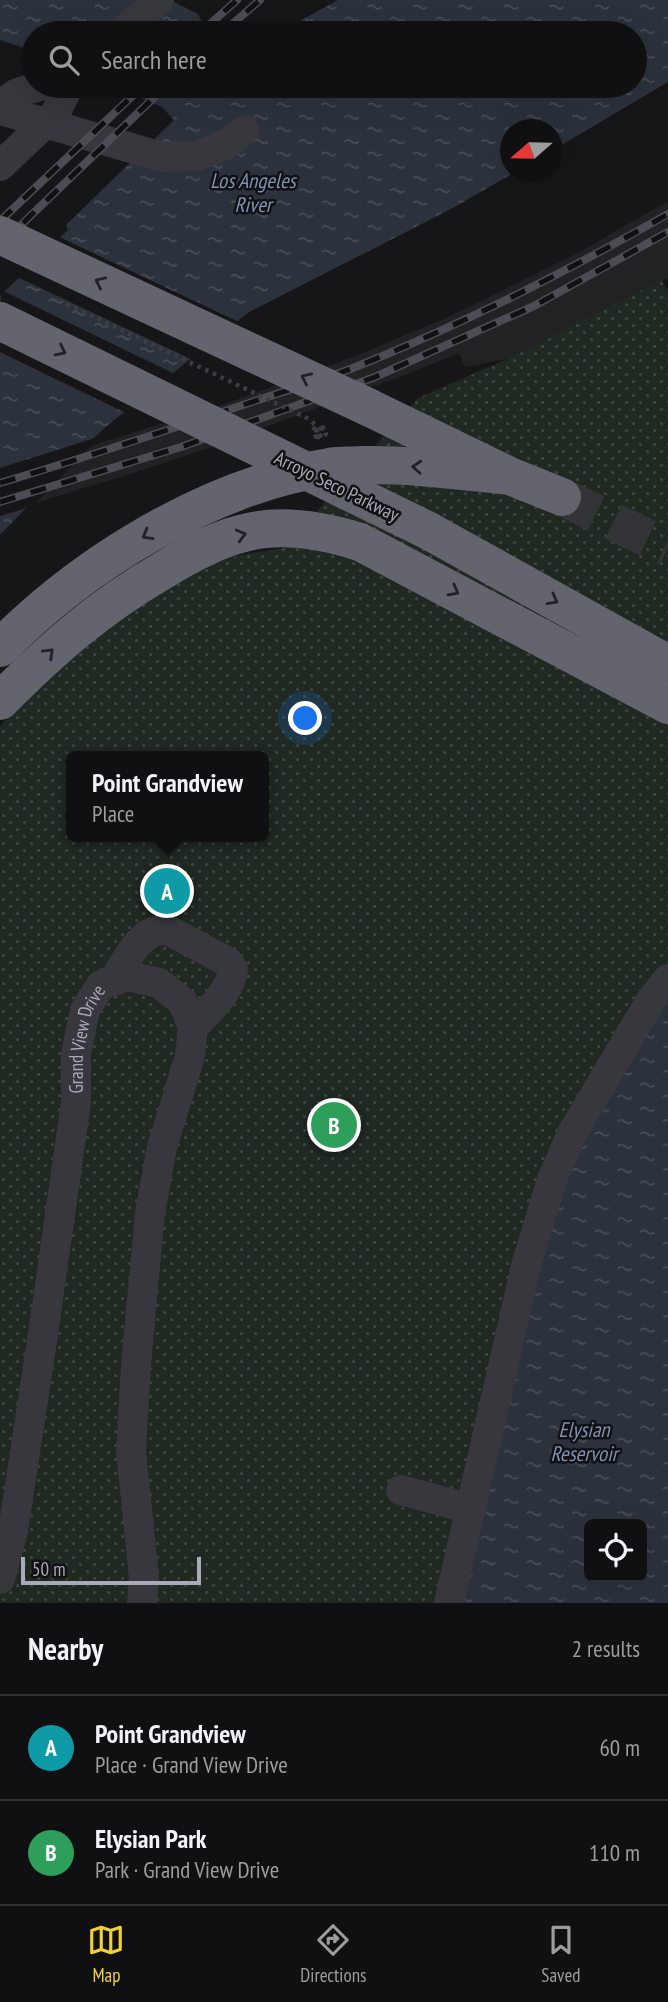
<!DOCTYPE html>
<meta charset="utf-8">
<style>
:root{--surface:#101012;--page:#1e1e20;--text:#f1f3f6;--muted:#9c9d9f;--line:#303032;--accent:#f0d036}
body{margin:0;font-family:"PT Sans Narrow",sans-serif;background:var(--page);color:var(--text)}
.controls{position:absolute;right:21px;bottom:21px;display:grid;overflow:hidden;border-radius:10px;box-shadow:0 7px 28px #0002}
.controls button{width:63px;height:63px;display:grid;place-items:center;padding:0;border:0;border-bottom:2px solid var(--line);background:var(--surface);color:var(--text);font:35px sans-serif}
.compass{position:absolute;left:500px;top:119px;width:63px;height:63px;border-radius:50%;background:var(--surface);box-shadow:0 7px 28px #0002;rotate:250deg}
.scale{position:absolute;left:21px;bottom:18px;width:180px;box-sizing:border-box;padding-left:7px;border:4px solid #a8aab8;border-top:0;font-size:19px;line-height:24px;white-space:nowrap;color:#a8aab8;-webkit-text-stroke:5px #111113;paint-order:stroke}
.you{position:absolute;left:306px;top:719px;width:24px;height:24px;margin:-18px;border:5px solid #fff;border-radius:50%;background:#1a73e8;box-shadow:0 0 0 10px #1a73e833}
.badge{display:grid;place-items:center;width:46px;height:46px;border-radius:50%;background:var(--accent);color:#fff;font-size:23px;font-weight:700}
.pin{position:absolute;translate:-50% -50%;border:4px solid #fff;box-shadow:0 2px 7px #0006}
.popup{position:absolute;left:66px;top:751px;width:203px;height:91px;box-sizing:border-box;display:grid;place-content:center;border-radius:10px;background:var(--surface);filter:drop-shadow(0 2px 5px #0005);font-size:23px;white-space:nowrap;color:var(--muted)}
.popup b{font-size:26px;color:var(--text)}
.popup::after{content:'';position:absolute;left:50%;top:100%;margin-left:-14px;border:14px solid transparent;border-top-color:var(--surface)}
.list{margin:0;padding:0;list-style:none}
h2{display:flex;justify-content:space-between;align-items:center;height:91px;margin:0;padding:0 28px;font-size:30px}
h2 small{font-size:23px;font-weight:400;color:var(--muted)}
.list li{display:grid;grid-template-columns:46px 1fr auto;gap:21px;align-items:center;box-sizing:border-box;height:105px;padding:0 28px;border-top:2px solid var(--line)}
.list b{display:block;font-size:26px;white-space:nowrap}
.list p{margin:0;font-size:23px;white-space:nowrap;color:var(--muted)}
.list em{font-size:23px;font-style:normal;color:var(--muted)}
.icon{flex:none;width:38px;height:38px;fill:none;stroke:currentColor;stroke-width:2;stroke-linecap:round;stroke-linejoin:round}
.map{position:relative;flex:none;width:668px;height:1603px;overflow:hidden}
.search{position:absolute;background:var(--surface);box-shadow:0 7px 28px #0002;left:21px;right:21px;top:21px;height:77px;display:flex;align-items:center;gap:18px;box-sizing:border-box;padding:0 24px;border-radius:38px;color:var(--muted);font-size:26px}
.sheet{height:301px;background:var(--surface)}
nav{display:flex;justify-content:space-around;align-items:center;box-sizing:border-box;height:98px;border-top:2px solid var(--line);background:var(--surface);font-size:19px;color:var(--muted)}
nav a{display:grid;justify-items:center;gap:4px}
nav .on{color:var(--accent)}
.map>svg:first-child{display:block}
.built{fill:#222225}
.park{fill:url(#park-dots);fill-rule:evenodd}
.water{fill:url(#water-ripples);fill-rule:evenodd}
.pier{fill:#161618}
.lines{fill:none;stroke-linecap:round;stroke-linejoin:round}
.highway-tunnel{stroke:#333438;stroke-width:38;stroke-dasharray:38 19;stroke-linecap:butt}
.path{stroke:#3d3e44;stroke-width:4.5;stroke-dasharray:3.5 5;stroke-linecap:butt}
.minor{stroke:#37373d;stroke-width:30}
.highway{stroke:#63646e;stroke-width:38}
.rail-casing{stroke:#4c4d54;stroke-width:8}
.rail{stroke:#111113;stroke-width:5;stroke-dasharray:16;stroke-linecap:butt}
.path-bridge{stroke:#3d3e44;stroke-width:4.5;stroke-dasharray:3.5 5;stroke-linecap:butt}
.minor-bridge{stroke:#37373d;stroke-width:30}
.highway-bridge{stroke:#63646e;stroke-width:38}
.oneway{stroke:#212225}
.labels{text-anchor:middle;dominant-baseline:central;stroke-width:5;stroke-linejoin:round;paint-order:stroke}
.street-label{font-size:19px;fill:#a8aab8;stroke:#111113}
.water-label{font-size:21px;font-style:italic;fill:#7f92b2;stroke:#111113}
</style>
<div class="map">
<svg width="668" height="1603" viewBox="0 0 668 1603">
<defs>
<pattern id="park-dots" width="8" height="8" patternUnits="userSpaceOnUse" patternTransform="scale(1.75)"><rect width="8" height="8" fill="#202822"/><path d="M2 2h.1M6 6h.1" fill="none" stroke="#3e4440" stroke-width="1.8" stroke-linecap="round"/></pattern>
<pattern id="water-ripples" width="26" height="14" patternUnits="userSpaceOnUse" patternTransform="scale(1.75)"><rect width="26" height="14" fill="#2c323c"/><path d="M2 4q2-2 4 0t4 0M15 11q2-2 4 0t4 0" fill="none" stroke="#484d56"/></pattern>
</defs>
<rect width="100%" height="100%" fill="#161618"/>
<path class="built" d="M668 201V278L516 357 465 367 459 353 410 373 218 445 143 470 0 514V474L225 404 360 354 446 318 574 255Z"/>
<path class="park" d="M662 280 668 292V1603H0V726L39 686 114 621 195 570 239 555 284 548 418 398 516 355ZM71 756H263V837H71ZM589 1524H642V1577H589Z"/>
<path class="water" d="M0 0H170L198 14 207 33H33V51L0 40Z
M338 0H668V82L553 150 552 130H510V172H515L451 209 249 312 102 430 0 535V296L68 230 66 225 174 120 162 107 113 86H635V33H278Z
M668 996V1603H460L541 1256 578 1146ZM589 1524H642V1577H589Z"/>
<path class="pier" d="M57 236 241 323 195 361 15 276Z
M1 290 177 375 128 414 0 352Z
M101 436 33 506 0 516V468Z"/>
<g class="lines">
<path class="highway-tunnel" d="M562 497 668 548"/>
<path class="path" d="M316 438 314 429 319 426 324 428 326 434 323 437H317L315 434 317 428H322L324 433 320 436 317 435V431L320 429"/>
<g class="minor">
<path d="M121 33 159 0"/>
<path d="M0 105 17 93 40 86"/>
<path d="M0 110 162 157 197 156 227 144 245 130"/>
<path d="M114 981C126 961 140 927 168 930L228 962 233 969C232 990 207 1013 193 1027"/>
<path d="M401 1490 471 1509"/>
<path id="s1" d="M0 1579 13 1531 43 1334 76 1102V1054L85 1010 101 985 128 976 159 983 183 1002 193 1027 190 1056 162 1147 150 1213 136 1365 131 1451 144 1577 142 1603"/>
<path d="M449 1603 527 1262 552 1180 571 1135 651 1000 668 979"/>
</g>
<path class="highway" d="M368 407 510 476 562 497
M429 531 668 664
M0 648C84 563 210 485 330 467 340 465 351 466 362 465 411 464 460 471 510 476
M0 701C52 649 98 608 162 571 188 555 215 540 244 533 281 523 325 531 360 542L668 705"/>
<g class="rail-casing">
<path id="rail" d="M200 33 237 0
M222 33 260 0
M0 221 143 86
M0 245 166 86
M0 483C81 459 162 432 243 405 281 392 321 381 358 366 465 323 568 271 668 214
M0 502 181 447 375 377 534 306 668 232"/>
</g>
<use href="#rail" class="rail"/>
<path class="path-bridge" d="M67 304 307 418 320 429"/>
<path class="minor-bridge" d="M0 166 55 114 69 86"/>
<path class="highway-bridge" d="M0 235 368 407
M0 321 429 531"/>
</g>
<defs><path id="oneway-chevron" d="M-2-3.5L2.5 0L-2 3.5" fill="none" stroke-width="1.6" stroke-linecap="round" stroke-linejoin="round" transform="scale(1.75)"/></defs>
<g class="oneway">
<use href="#oneway-chevron" transform="translate(100 282) rotate(-155)"/>
<use href="#oneway-chevron" transform="translate(61 351) rotate(26)"/>
<use href="#oneway-chevron" transform="translate(306 378) rotate(-155)"/>
<use href="#oneway-chevron" transform="translate(417 467) rotate(-177)"/>
<use href="#oneway-chevron" transform="translate(147 535) rotate(150)"/>
<use href="#oneway-chevron" transform="translate(241 535) rotate(-15)"/>
<use href="#oneway-chevron" transform="translate(454 591) rotate(28)"/>
<use href="#oneway-chevron" transform="translate(553 600) rotate(29)"/>
<use href="#oneway-chevron" transform="translate(49 653) rotate(-44)"/>
</g>
<g class="labels">
<g class="street-label">
<text transform="translate(337 486) rotate(26)">Arroyo Seco Parkway</text>
<text stroke="none"><textPath href="#s1" startOffset="548">Grand View Drive</textPath></text>
</g>
<g class="water-label">
<text x="253" y="180">Los Angeles<tspan x="253" dy="24">River</tspan></text>
<text x="584" y="1429">Elysian<tspan x="584" dy="24">Reservoir</tspan></text>
</g>
</g>
</svg>
<div class="controls">
<button><svg class="icon" aria-label="locate" viewBox="0 0 24 24"><circle cx="12" cy="12" r="6"/><path d="M12 2v4M12 18v4M2 12h4M18 12h4"/></svg></button>
</div>
<svg class="compass" viewBox="-18 -18 36 36"><path d="M0-13l5 13h-10z" fill="#e53935"/><path d="M0 13l5-13h-10z" fill="#9c9d9f"/></svg>
<div class="scale">50 m</div>
<div class="you"></div>
<div class="pin badge" style="left:167px;top:891px;background:#0f9aa8">A</div>
<div class="popup"><b>Point Grandview</b>Place</div>
<div class="pin badge" style="left:334px;top:1125px;background:#2e9e5b">B</div>
<div class="search"><svg class="icon" aria-label="search" viewBox="0 0 24 24"><circle cx="10" cy="10" r="6"/><path d="M15 15l6 6"/></svg>Search here</div>
</div>
<section class="sheet">
<h2>Nearby<small>2 results</small></h2>
<ul class="list">
<li><span class="badge" style="background:#0f9aa8">A</span><div><b>Point Grandview</b><p>Place · Grand View Drive</p></div><em>60 m</em></li>
<li><span class="badge" style="background:#2e9e5b">B</span><div><b>Elysian Park</b><p>Park · Grand View Drive</p></div><em>110 m</em></li>
</ul>
</section>
<nav>
<a class="on"><svg class="icon" aria-label="map" viewBox="0 0 24 24"><path d="M3 6l6-2 6 2 6-2v14l-6 2-6-2-6 2zM9 4v14M15 6v14"/></svg>Map</a>
<a><svg class="icon" aria-label="directions" viewBox="0 0 24 24"><path d="M12 3l9 9-9 9-9-9zM9 14v-3h6M13 9l2 2-2 2"/></svg>Directions</a>
<a><svg class="icon" aria-label="saved" viewBox="0 0 24 24"><path d="M7 4h10v16l-5-4-5 4z"/></svg>Saved</a>
</nav>
